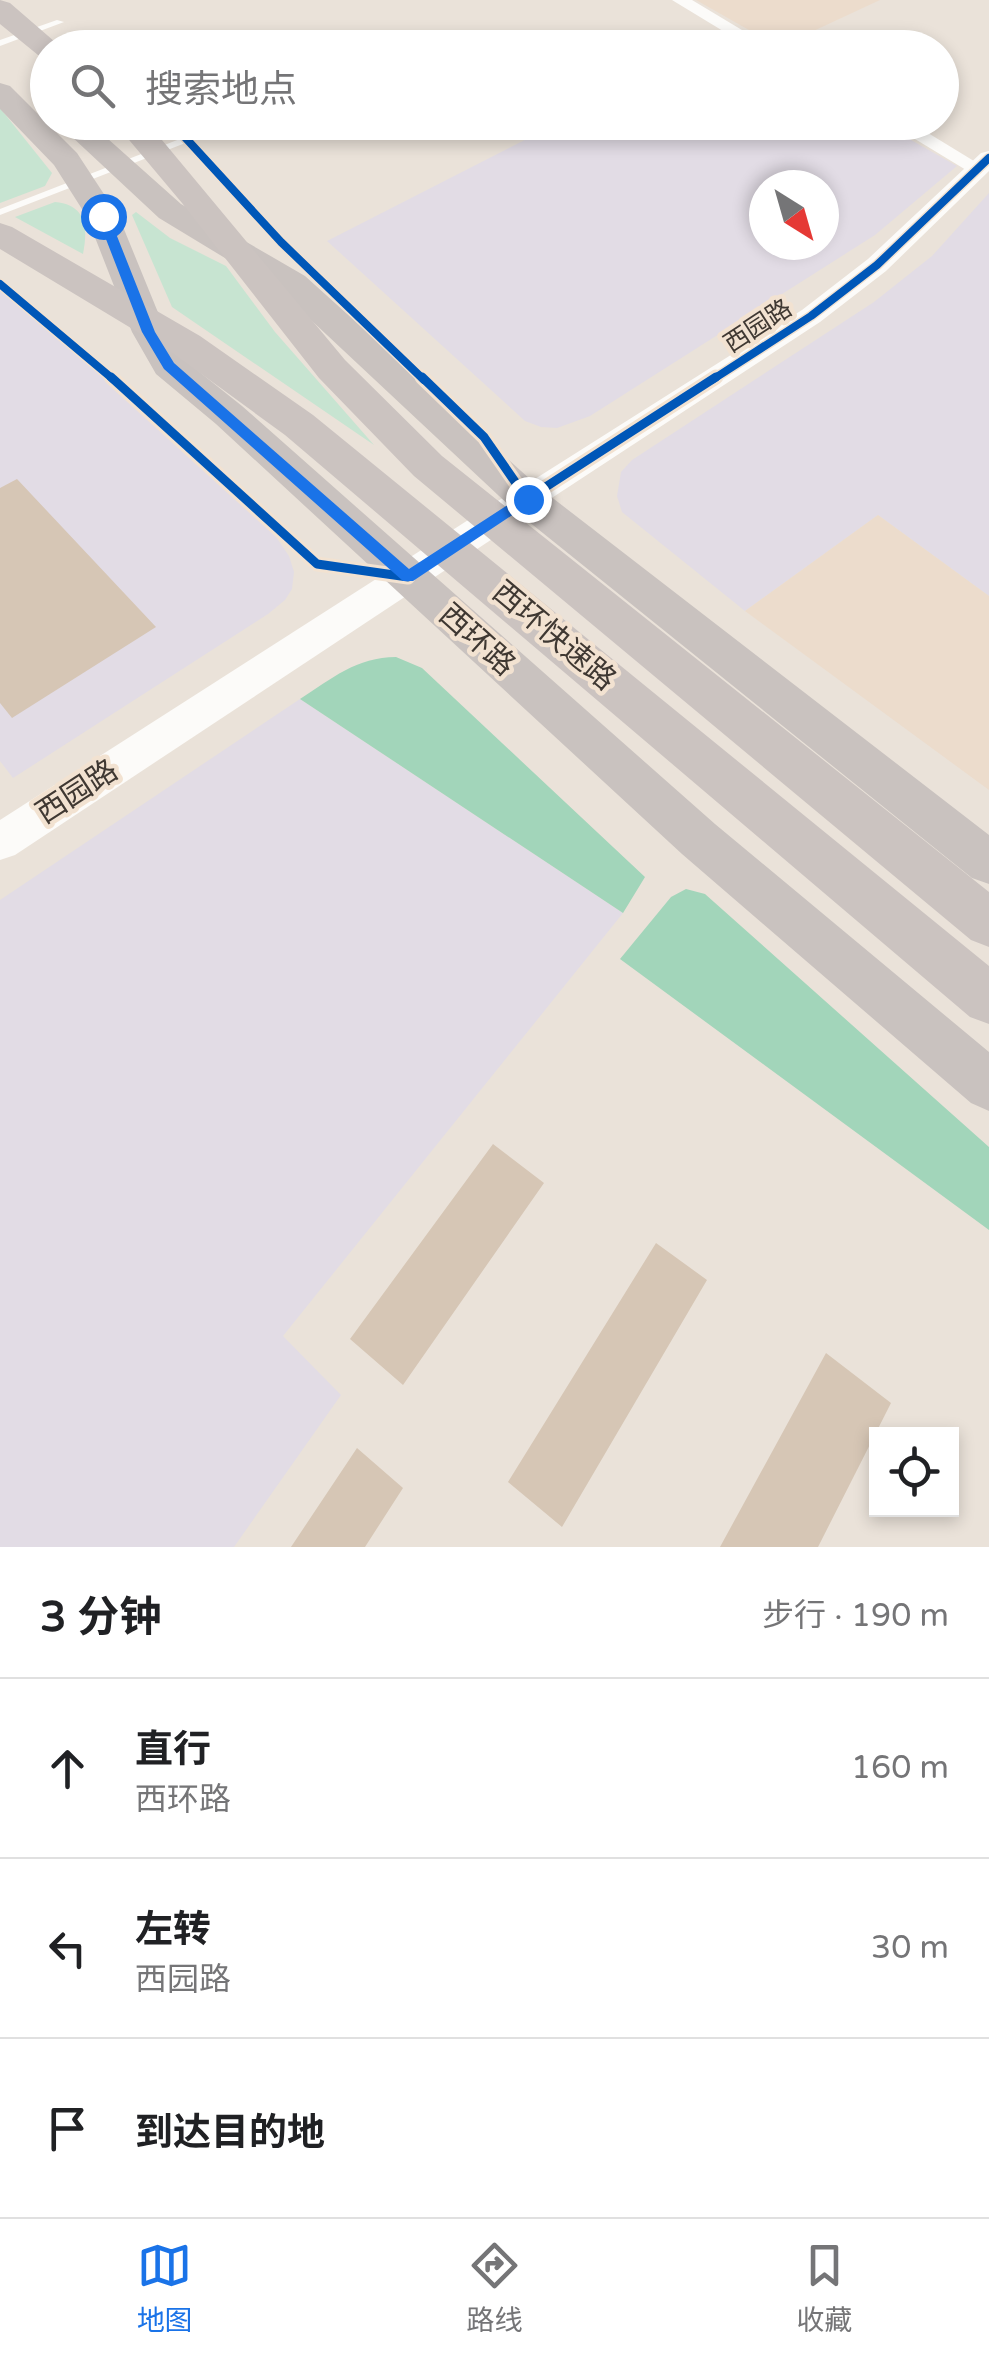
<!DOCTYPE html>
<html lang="zh">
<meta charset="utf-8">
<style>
:root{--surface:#fff;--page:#f2f2f2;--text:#202124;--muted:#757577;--line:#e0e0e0;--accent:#1a73e8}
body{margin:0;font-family:"Varela Round","Noto Sans SC",sans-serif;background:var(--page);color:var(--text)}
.controls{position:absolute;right:30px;bottom:30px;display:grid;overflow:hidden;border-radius:0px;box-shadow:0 5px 15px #0003}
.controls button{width:90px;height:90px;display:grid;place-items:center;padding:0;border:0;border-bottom:2px solid var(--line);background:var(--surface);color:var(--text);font:50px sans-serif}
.compass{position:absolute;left:749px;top:170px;width:90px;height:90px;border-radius:50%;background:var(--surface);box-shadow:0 5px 15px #0003;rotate:143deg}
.stop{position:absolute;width:30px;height:30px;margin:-22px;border:8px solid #1a73e8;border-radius:50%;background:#fff}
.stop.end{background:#1a73e8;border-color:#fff;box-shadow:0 2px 10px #0008}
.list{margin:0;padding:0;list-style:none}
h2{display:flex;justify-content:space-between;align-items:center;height:130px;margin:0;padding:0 40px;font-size:42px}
h2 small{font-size:32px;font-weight:400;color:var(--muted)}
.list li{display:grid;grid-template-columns:65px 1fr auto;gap:30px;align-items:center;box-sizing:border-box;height:180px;padding:0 40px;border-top:2px solid var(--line)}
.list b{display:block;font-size:38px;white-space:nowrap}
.list p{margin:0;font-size:32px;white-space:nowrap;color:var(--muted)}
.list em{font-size:32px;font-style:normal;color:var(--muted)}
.icon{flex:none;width:55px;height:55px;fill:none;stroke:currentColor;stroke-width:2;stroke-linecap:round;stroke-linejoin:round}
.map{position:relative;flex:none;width:989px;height:1547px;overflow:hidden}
.search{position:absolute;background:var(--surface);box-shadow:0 5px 15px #0003;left:30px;right:30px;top:30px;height:110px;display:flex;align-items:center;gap:25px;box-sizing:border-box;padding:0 35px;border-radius:55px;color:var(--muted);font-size:38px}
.sheet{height:670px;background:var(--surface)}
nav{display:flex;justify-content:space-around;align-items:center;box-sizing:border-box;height:140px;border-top:2px solid var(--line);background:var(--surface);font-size:28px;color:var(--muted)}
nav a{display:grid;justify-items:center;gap:5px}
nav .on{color:var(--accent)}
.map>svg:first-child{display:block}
.commercial{fill:#e2dce5;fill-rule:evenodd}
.built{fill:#ecdccc}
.green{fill:#c7e4d1}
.forest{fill:#a2d5ba}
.building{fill:#d6c6b5}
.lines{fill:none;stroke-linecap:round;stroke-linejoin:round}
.service{fill:#fcfbf9;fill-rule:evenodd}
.minor{fill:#fcfbf9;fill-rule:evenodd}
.tertiary{fill:#fcfbf9;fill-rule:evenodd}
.secondary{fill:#fcfbf9;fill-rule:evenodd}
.primary{fill:#c9c2bf;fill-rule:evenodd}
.trunk{fill:#cbc3c0;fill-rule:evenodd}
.cycleway-far1-casing{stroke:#f2e2d1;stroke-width:11}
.cycleway-casing{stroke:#f2e2d1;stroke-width:15}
.cycleway-far1{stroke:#0057b8;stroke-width:8}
.cycleway{stroke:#0057b8;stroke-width:9}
.route{fill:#1a73e8}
.labels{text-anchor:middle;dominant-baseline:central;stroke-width:9;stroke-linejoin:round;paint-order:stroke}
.far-street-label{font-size:25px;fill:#3f3832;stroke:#f2e2d1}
.street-label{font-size:30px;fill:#3f3832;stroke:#f2e2d1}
</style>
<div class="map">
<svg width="989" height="1547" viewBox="0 0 989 1547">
<rect width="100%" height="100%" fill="#eae2d9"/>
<path class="commercial" d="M558 123H881L957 166 875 235 590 416 557 428 541 427 525 421 327 241ZM764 185H824V245H764Z
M989 193V596L878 515 745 611 622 512 617 496 621 472 632 460 874 302 932 256Z
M0 287 49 326 272 531 289 556 294 572 292 589 285 600 268 614 13 778 0 761Z
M300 699 623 913 283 1336 341 1395 234 1547H0V900Z"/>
<path class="built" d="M696 0H880L779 47Z
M878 515 989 596V790L745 611Z"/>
<path class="green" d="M0 108 52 173 45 186 0 203Z
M55 202C87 205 88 228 83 254L15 217Z
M136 212 170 238 226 266 275 332 374 445 172 307 132 215Z"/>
<path class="forest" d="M396 657 422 668 645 877 623 913 300 699C331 679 357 657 396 657Z
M686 889 705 894 989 1147V1230L620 959 671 897Z"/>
<path class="building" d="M17 479 156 627 12 718 0 703V488Z
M493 1144 544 1183 403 1385 350 1339Z
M656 1243 707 1280 562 1527 508 1482Z
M826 1353 891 1403 818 1547H720Z
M357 1448 403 1488 365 1547H291Z"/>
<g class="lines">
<path class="service" d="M57 20 64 22 0 46V40Z
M185 137 188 138V142L0 215V209Z"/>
<path class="minor" d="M672 0H692L772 48H751Z
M887 122H910L987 169 985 173H971Z"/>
<path class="tertiary" d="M989 151V171L886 271 820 322 538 507 527 510 516 507 512 499 516 491 802 310 868 259 981 153Z"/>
<path class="secondary" d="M527 486 539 490 544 499 539 508 15 855 0 860V820L515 490Z"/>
<path class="primary" d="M0 83 10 86 77 153 119 217 166 332 182 358 242 406 715 824 989 1052V1111L971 1103 682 854 216 424 156 374 132 332 87 217 54 165 0 109Z
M56 122H89L181 204 305 276 541 489 989 835V884L972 878 513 509 281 292 159 218Z"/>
<path class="trunk" d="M0 0 10 3 62 48H48V58L38 55 0 24Z
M114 122H147L345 360 442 456 989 892V947L971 940 414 476 319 378 182 203Z
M0 223 12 227 200 336 313 415 989 966V1024L970 1017 285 435 174 354 0 249Z"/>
<g class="cycleway-far1-casing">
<path id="cycleway-far1" d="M171 122 281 242 424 380
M0 284 114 380
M712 380 811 316 877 265 989 158"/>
</g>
<g class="cycleway-casing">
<path id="cycleway" d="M111 377 317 564 408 577
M422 377 484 437 527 499 716 377"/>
</g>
<use href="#cycleway-far1" class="cycleway-far1"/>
<use href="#cycleway" class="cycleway"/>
</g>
<path class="route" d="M103 213 109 216 155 332 174 363 409 569 523 495H532V502L413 581H403L164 369 142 332 97 216Z"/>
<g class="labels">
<g class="far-street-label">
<text transform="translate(758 326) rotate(-33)">西园路</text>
</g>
<g class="street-label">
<text transform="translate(554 636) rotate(40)">西环快速路</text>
<text transform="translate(477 640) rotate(42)">西环路</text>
<text transform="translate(77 792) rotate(-33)">西园路</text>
</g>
</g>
</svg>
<div class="controls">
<button><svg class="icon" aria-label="locate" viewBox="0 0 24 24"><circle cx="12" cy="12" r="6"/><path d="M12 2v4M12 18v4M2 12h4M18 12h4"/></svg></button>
</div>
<svg class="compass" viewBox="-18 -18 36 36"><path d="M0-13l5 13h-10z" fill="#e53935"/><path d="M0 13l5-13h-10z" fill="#757577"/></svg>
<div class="stop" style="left:103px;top:216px"></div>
<div class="stop end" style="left:528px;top:499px"></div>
<div class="search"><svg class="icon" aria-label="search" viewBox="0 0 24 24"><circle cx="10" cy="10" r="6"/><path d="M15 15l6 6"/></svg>搜索地点</div>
</div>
<section class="sheet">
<h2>3 分钟<small>步行 · 190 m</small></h2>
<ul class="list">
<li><svg class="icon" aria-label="ahead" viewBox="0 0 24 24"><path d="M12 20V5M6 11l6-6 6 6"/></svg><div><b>直行</b><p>西环路</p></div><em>160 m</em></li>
<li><svg class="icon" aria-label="left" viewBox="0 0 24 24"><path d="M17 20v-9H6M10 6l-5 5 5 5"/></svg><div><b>左转</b><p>西园路</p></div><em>30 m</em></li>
<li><svg class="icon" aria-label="arrive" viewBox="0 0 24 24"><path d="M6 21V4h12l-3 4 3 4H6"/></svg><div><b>到达目的地</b></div></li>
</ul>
</section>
<nav>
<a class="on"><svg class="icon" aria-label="map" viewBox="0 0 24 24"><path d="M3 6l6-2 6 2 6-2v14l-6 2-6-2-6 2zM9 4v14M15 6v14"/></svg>地图</a>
<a><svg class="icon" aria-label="directions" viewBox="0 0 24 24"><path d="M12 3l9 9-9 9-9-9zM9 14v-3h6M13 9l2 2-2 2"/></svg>路线</a>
<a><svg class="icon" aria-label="saved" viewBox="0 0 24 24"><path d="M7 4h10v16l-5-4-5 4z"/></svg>收藏</a>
</nav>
